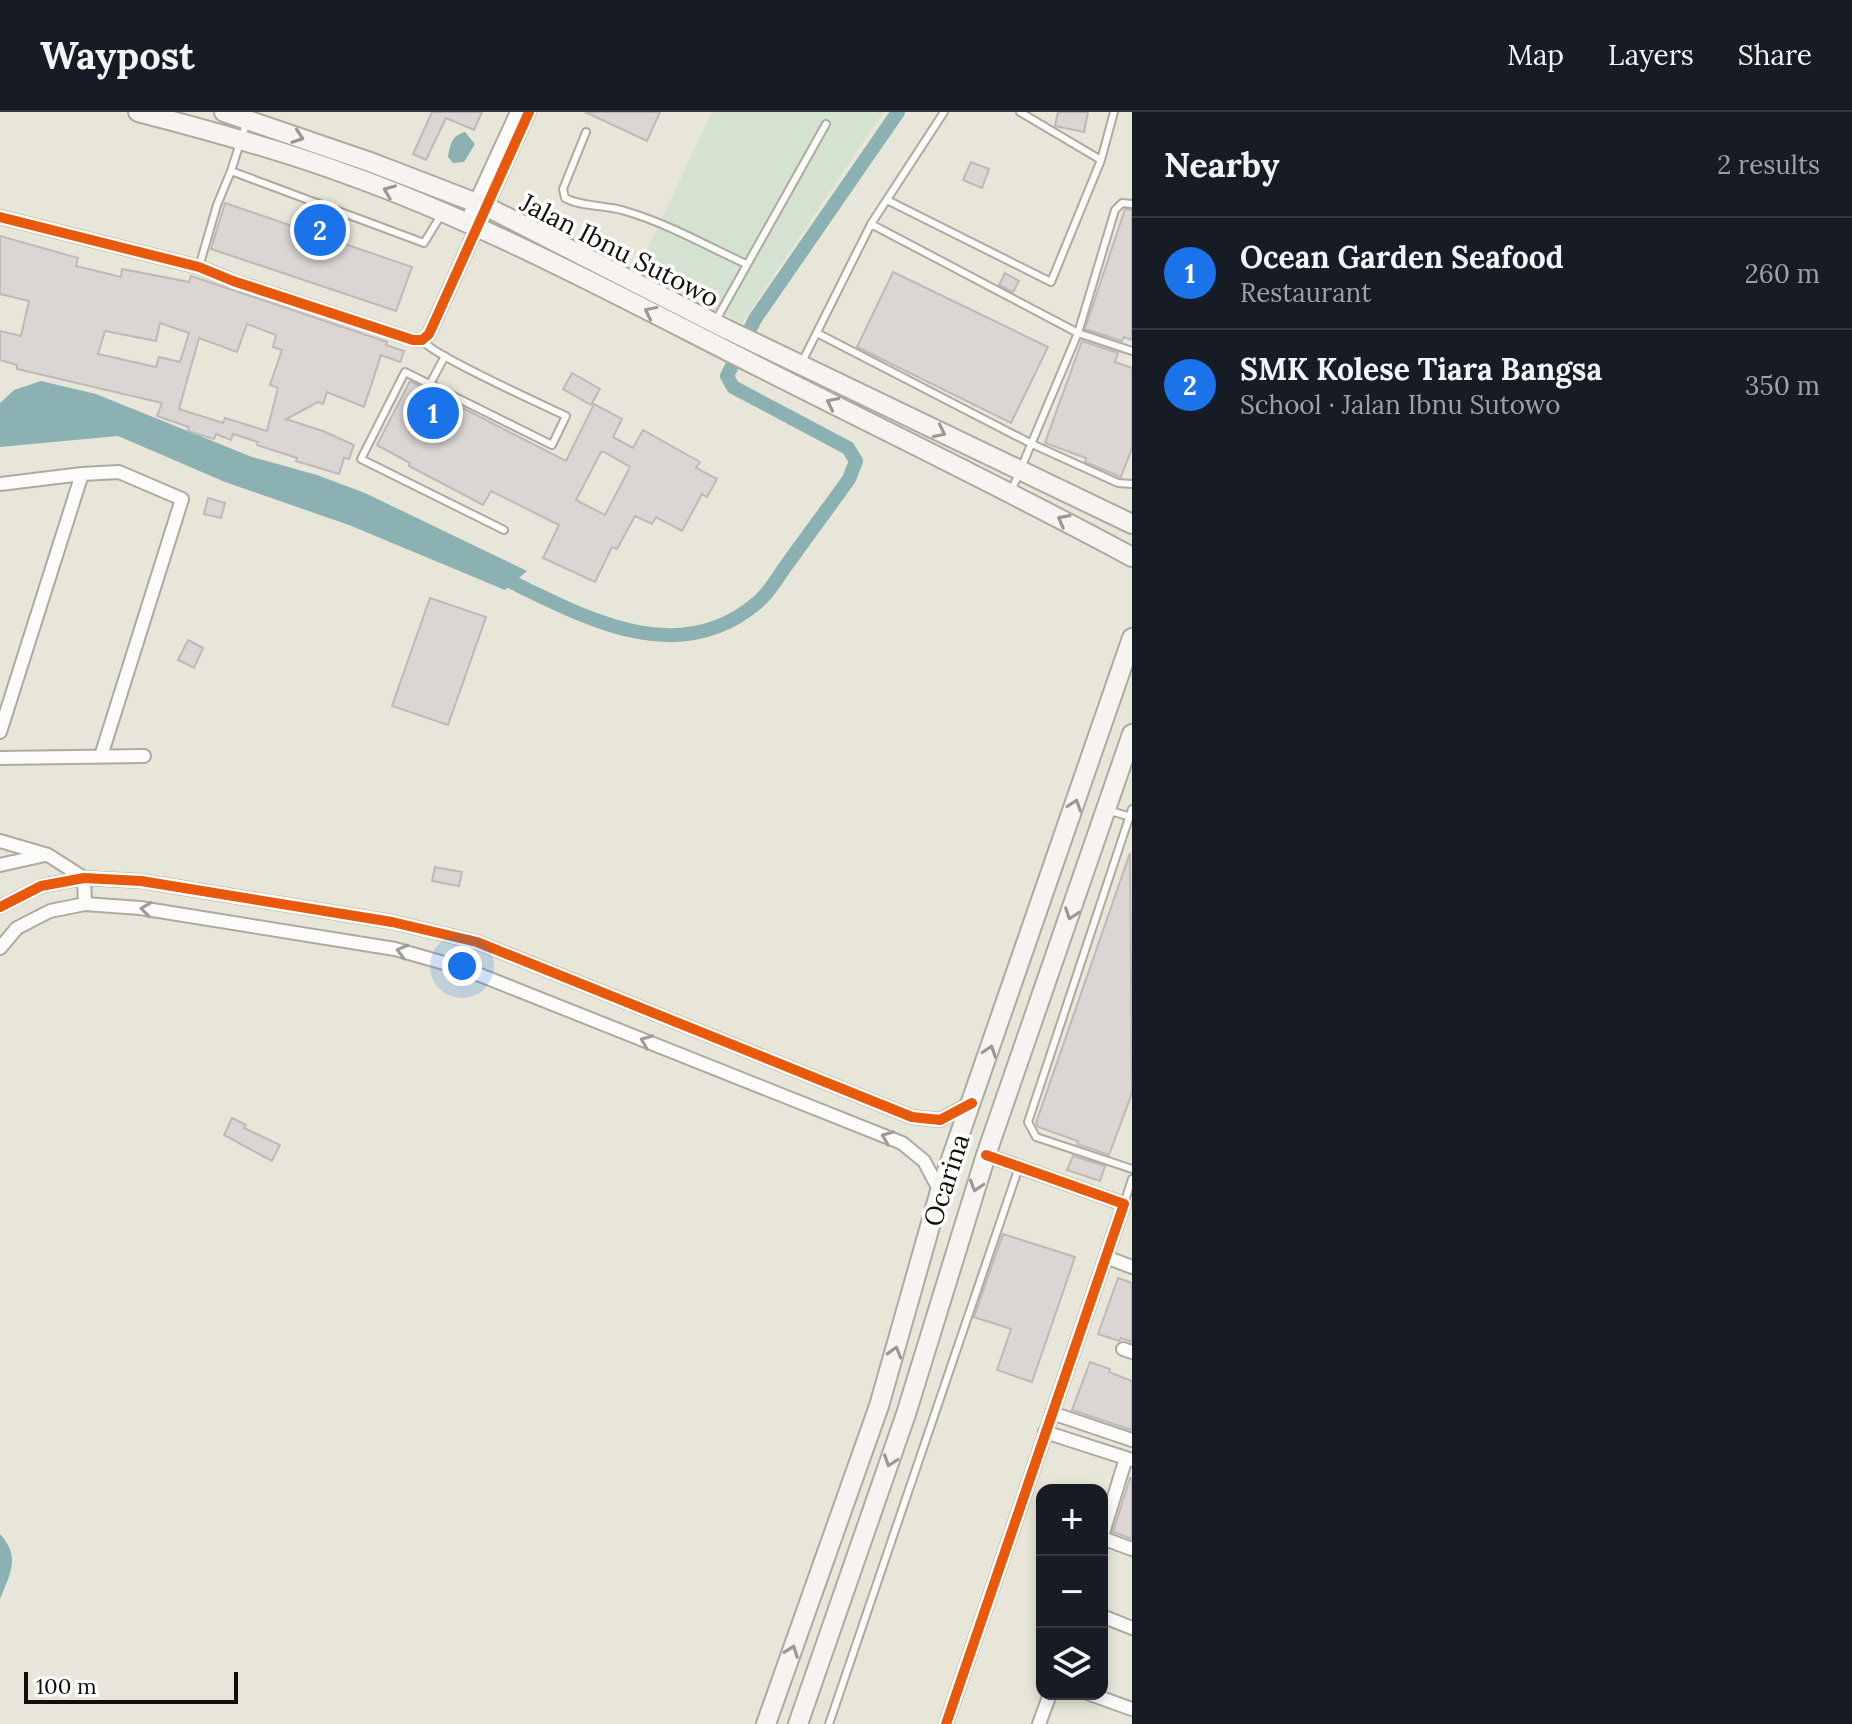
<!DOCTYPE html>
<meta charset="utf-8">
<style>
:root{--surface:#171b24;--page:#20242c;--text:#f1f3f6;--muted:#9ea1a6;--line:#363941;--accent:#1a73e8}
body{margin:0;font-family:Lora,serif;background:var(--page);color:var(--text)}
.controls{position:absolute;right:24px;bottom:24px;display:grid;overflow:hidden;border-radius:16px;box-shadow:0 4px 12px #0003}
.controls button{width:72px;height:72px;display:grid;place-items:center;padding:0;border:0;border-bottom:2px solid var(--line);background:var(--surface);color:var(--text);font:40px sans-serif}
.scale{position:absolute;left:24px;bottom:20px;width:214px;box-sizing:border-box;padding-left:8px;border:4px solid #110f07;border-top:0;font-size:22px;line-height:28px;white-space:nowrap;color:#110f07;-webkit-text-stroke:6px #fff;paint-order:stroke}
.you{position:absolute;left:462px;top:854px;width:28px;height:28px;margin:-20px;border:6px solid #fff;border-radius:50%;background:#1a73e8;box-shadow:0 0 0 12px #1a73e833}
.badge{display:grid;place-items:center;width:52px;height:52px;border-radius:50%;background:var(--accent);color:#fff;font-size:26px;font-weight:700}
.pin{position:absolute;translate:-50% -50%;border:4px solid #fff;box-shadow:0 2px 8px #0006}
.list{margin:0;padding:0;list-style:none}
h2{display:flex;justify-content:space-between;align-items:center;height:104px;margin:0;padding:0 32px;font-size:34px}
h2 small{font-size:26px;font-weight:400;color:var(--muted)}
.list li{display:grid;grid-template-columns:52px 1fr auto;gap:24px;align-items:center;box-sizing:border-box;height:112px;padding:0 32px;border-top:2px solid var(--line)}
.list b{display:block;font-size:30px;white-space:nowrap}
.list p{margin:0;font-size:26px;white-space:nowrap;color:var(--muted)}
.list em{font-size:26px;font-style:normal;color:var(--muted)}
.icon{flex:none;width:44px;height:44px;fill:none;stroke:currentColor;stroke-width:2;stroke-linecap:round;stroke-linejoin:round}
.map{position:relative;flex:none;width:1132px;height:1612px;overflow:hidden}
header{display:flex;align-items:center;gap:48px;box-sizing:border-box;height:112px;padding:0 40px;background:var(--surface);border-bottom:2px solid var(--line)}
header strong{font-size:38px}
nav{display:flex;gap:44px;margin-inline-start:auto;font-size:28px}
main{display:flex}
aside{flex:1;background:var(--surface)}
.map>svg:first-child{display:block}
.green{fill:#d3e3cf}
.water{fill:#8bb1b2}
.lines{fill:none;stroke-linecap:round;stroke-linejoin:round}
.canal{stroke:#8bb1b2;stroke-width:14}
.building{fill:#dbd6d4;stroke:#beb9b6;stroke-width:2;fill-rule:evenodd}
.lane-casing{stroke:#adaba0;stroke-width:10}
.street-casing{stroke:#adaba0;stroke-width:16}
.secondary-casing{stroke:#adaba0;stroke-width:22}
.lane{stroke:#fcfbf9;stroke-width:6}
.street{stroke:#fcfbf9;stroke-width:12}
.secondary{stroke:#f7f3f0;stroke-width:18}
.cycleway-casing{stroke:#fff;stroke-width:15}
.cycleway{stroke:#e8590c;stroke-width:10}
.oneway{stroke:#9b9893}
.oneway2{stroke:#9e9d98}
.labels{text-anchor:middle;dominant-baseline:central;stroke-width:7;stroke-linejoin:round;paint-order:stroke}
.street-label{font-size:26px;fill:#110f07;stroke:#fff}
</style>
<header>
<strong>Waypost</strong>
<nav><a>Map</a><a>Layers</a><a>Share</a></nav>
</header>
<main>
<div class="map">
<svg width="1132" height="1612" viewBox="0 0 1132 1612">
<rect width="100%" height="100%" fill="#e8e6d8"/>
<path class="green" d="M712 0H883L742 211 637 159Z"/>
<path class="water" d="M465 20 475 32 464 50 453 51 448 45C450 33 452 23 465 20Z
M41 269 96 282 252 345 317 363 365 381 527 459 505 478 349 413 225 370 118 324 0 335V291L14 278Z
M0 1422C21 1445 10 1462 0 1487Z"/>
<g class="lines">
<path class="canal" d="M497 463C579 502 676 561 758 490 770 480 779 463 788 451 808 423 829 395 849 367L856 349 848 336 733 275 727 264 755 207 898 0"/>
</g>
<path class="building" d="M432 0H482L474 18 446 6 426 48 413 42Z
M585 0H660L647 29Z
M1058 0H1088L1084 20 1055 14Z
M971 50 989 57 982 76 963 68Z
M225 91 412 155 396 199 211 137Z
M1125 97 1132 98V228L1124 225 1122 229 1085 217Z
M0 124 78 146 76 154 121 165 122 157 189 170 191 164 387 230 386 233 404 239 400 250 381 243 364 295 327 280 323 292 318 290 286 307 323 319 354 333 349 347 344 346 339 362 296 349 297 346 257 333 258 330 233 322 231 328 216 322 214 327 188 319 189 315 157 304 162 291 17 257V253L0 248V219L21 224 29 189 0 182ZM160 211 189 221 180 250 159 245 156 255 98 242 105 219 156 229ZM247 212 276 223 273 235 282 238 270 273 278 276 267 319 225 306 223 311 179 297 199 226 237 240Z
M893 160 1048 235 1011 311 857 235Z
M1005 161 1019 169 1013 180 999 173Z
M1082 229 1118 241 1115 250 1132 256V336L1121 365 1085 350 1086 346 1045 331Z
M572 261 600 277 591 293 563 277Z
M410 269 566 349 594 292 622 307 613 325 633 336 643 318 700 350 696 356 717 367 707 385 702 382 682 419 656 405 652 412 635 404 617 437 612 435 595 470 543 446 559 413 491 379 483 393 409 354 410 351 377 333ZM601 340H604L630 355 605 403 576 388Z
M208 386 225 391 221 406 204 402Z
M430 486 486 505 448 613 392 594Z
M188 528 203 536 194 556 178 548Z
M1130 741 1132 981 1109 1043 1077 1032 1078 1029 1038 1015 1036 1011Z
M435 755 462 760 459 774 432 769Z
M232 1006 246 1013 244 1016 280 1033 272 1049 224 1023Z
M1073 1044 1105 1054 1100 1069 1067 1058Z
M1003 1122 1075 1145 1032 1270 997 1258 1011 1217 974 1205Z
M1118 1166 1132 1171V1230L1121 1226 1119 1229 1098 1222Z
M1090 1250 1110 1257 1109 1260 1132 1269V1318L1072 1298Z
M1130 1366H1132V1427L1113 1420Z"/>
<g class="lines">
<g class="lane-casing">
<path id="lane" d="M1020 0 1101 48
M586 20 563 77 565 86C582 95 606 93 625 99 669 112 705 133 746 152
M231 59 247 9
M887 88 1051 170 1101 48 1114 0
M871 112 1078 221 1132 239
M199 155 217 93 231 59 424 131 441 103
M716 208 826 12
M817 221 1032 332 1118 371 1132 372
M422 228C430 242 543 293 566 304L552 333 405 260 361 347 504 418
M802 250 871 112 944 0
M430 272 445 244
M1011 380 1078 221 1115 98 1122 91 1132 92
M1132 697 1028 1010 1036 1025 1132 1057
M1107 698 1131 705
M1124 1092 1132 1067
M829 1612 1019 1055"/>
</g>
<g class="street-casing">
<path id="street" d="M0 105 199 155 233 169 413 228H422L429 222 529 0
M466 111 517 0
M0 372 82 362 119 360 182 387 101 644
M0 620 82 362
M0 646 144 644
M0 729 48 743 84 766 85 792
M0 753 45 743
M0 795 41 774 84 766 141 769 392 810 477 830 912 1005 940 1008 971 991
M0 836 17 816 50 799 85 792 140 796 395 837 465 857 902 1031 924 1049 940 1079
M1106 1145 1132 1155
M1123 1237 1132 1240
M1052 1301 1132 1328
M1045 1320 1132 1348
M1102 1424 1126 1346
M1102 1426 1132 1437
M1102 1504 1132 1516
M1090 1582 1132 1597
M946 1612 1124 1092 986 1043
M1039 1612 1050 1582"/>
</g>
<g class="secondary-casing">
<path id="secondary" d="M138 0C208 18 278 37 346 62 489 113 626 188 761 256 885 319 1010 379 1132 445
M224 0 370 50 487 95 726 217 1132 412
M766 1612 879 1294 940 1079 1132 526
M798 1612 906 1302 986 1043 1132 622"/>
</g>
<use href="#lane" class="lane"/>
<use href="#street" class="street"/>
<use href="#secondary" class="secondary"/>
<g class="cycleway-casing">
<path id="cycleway" d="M0 105 199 155 233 169 413 228H422L429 222 529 0
M0 795 41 774 84 766 141 769 392 810 477 830 912 1005 940 1008 972 991
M946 1612 1124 1092 986 1043"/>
</g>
<use href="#cycleway" class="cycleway"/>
</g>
<defs><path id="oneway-chevron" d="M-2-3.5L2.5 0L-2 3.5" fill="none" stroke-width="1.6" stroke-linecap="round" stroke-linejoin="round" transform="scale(2)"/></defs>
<g class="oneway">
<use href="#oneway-chevron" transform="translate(298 25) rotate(19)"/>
<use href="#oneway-chevron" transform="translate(389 79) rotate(-158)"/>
<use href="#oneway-chevron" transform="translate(650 200) rotate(-154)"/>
<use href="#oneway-chevron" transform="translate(832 291) rotate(-154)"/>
<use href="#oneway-chevron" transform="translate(940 320) rotate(26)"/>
<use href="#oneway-chevron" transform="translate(1063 408) rotate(-152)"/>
<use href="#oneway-chevron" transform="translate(1075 693) rotate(-71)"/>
<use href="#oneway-chevron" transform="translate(1071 802) rotate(109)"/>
<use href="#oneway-chevron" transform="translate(990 939) rotate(-71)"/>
<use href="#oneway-chevron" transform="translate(976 1074) rotate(107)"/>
<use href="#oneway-chevron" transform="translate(895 1240) rotate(-74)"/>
<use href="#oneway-chevron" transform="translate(890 1349) rotate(109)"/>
<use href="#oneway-chevron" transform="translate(792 1539) rotate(-70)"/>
</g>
<g class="oneway2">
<use href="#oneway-chevron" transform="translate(146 797) rotate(-172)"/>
<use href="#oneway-chevron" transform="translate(402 839) rotate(-165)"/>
<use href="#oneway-chevron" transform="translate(646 929) rotate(-158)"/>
<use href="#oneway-chevron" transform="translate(887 1025) rotate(-158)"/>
</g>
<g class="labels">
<g class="street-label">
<text transform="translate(620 138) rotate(27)">Jalan Ibnu Sutowo</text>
<text transform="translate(946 1068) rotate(-72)">Ocarina</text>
</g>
</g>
</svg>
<div class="controls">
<button>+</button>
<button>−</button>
<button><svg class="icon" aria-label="layers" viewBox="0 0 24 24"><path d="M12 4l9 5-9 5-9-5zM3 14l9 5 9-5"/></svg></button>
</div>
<div class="scale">100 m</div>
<div class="you"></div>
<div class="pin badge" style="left:433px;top:301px">1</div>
<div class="pin badge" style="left:320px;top:118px">2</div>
</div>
<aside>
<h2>Nearby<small>2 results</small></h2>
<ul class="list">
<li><span class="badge">1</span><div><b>Ocean Garden Seafood</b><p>Restaurant</p></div><em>260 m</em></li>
<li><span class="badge">2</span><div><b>SMK Kolese Tiara Bangsa</b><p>School · Jalan Ibnu Sutowo</p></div><em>350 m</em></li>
</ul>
</aside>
</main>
